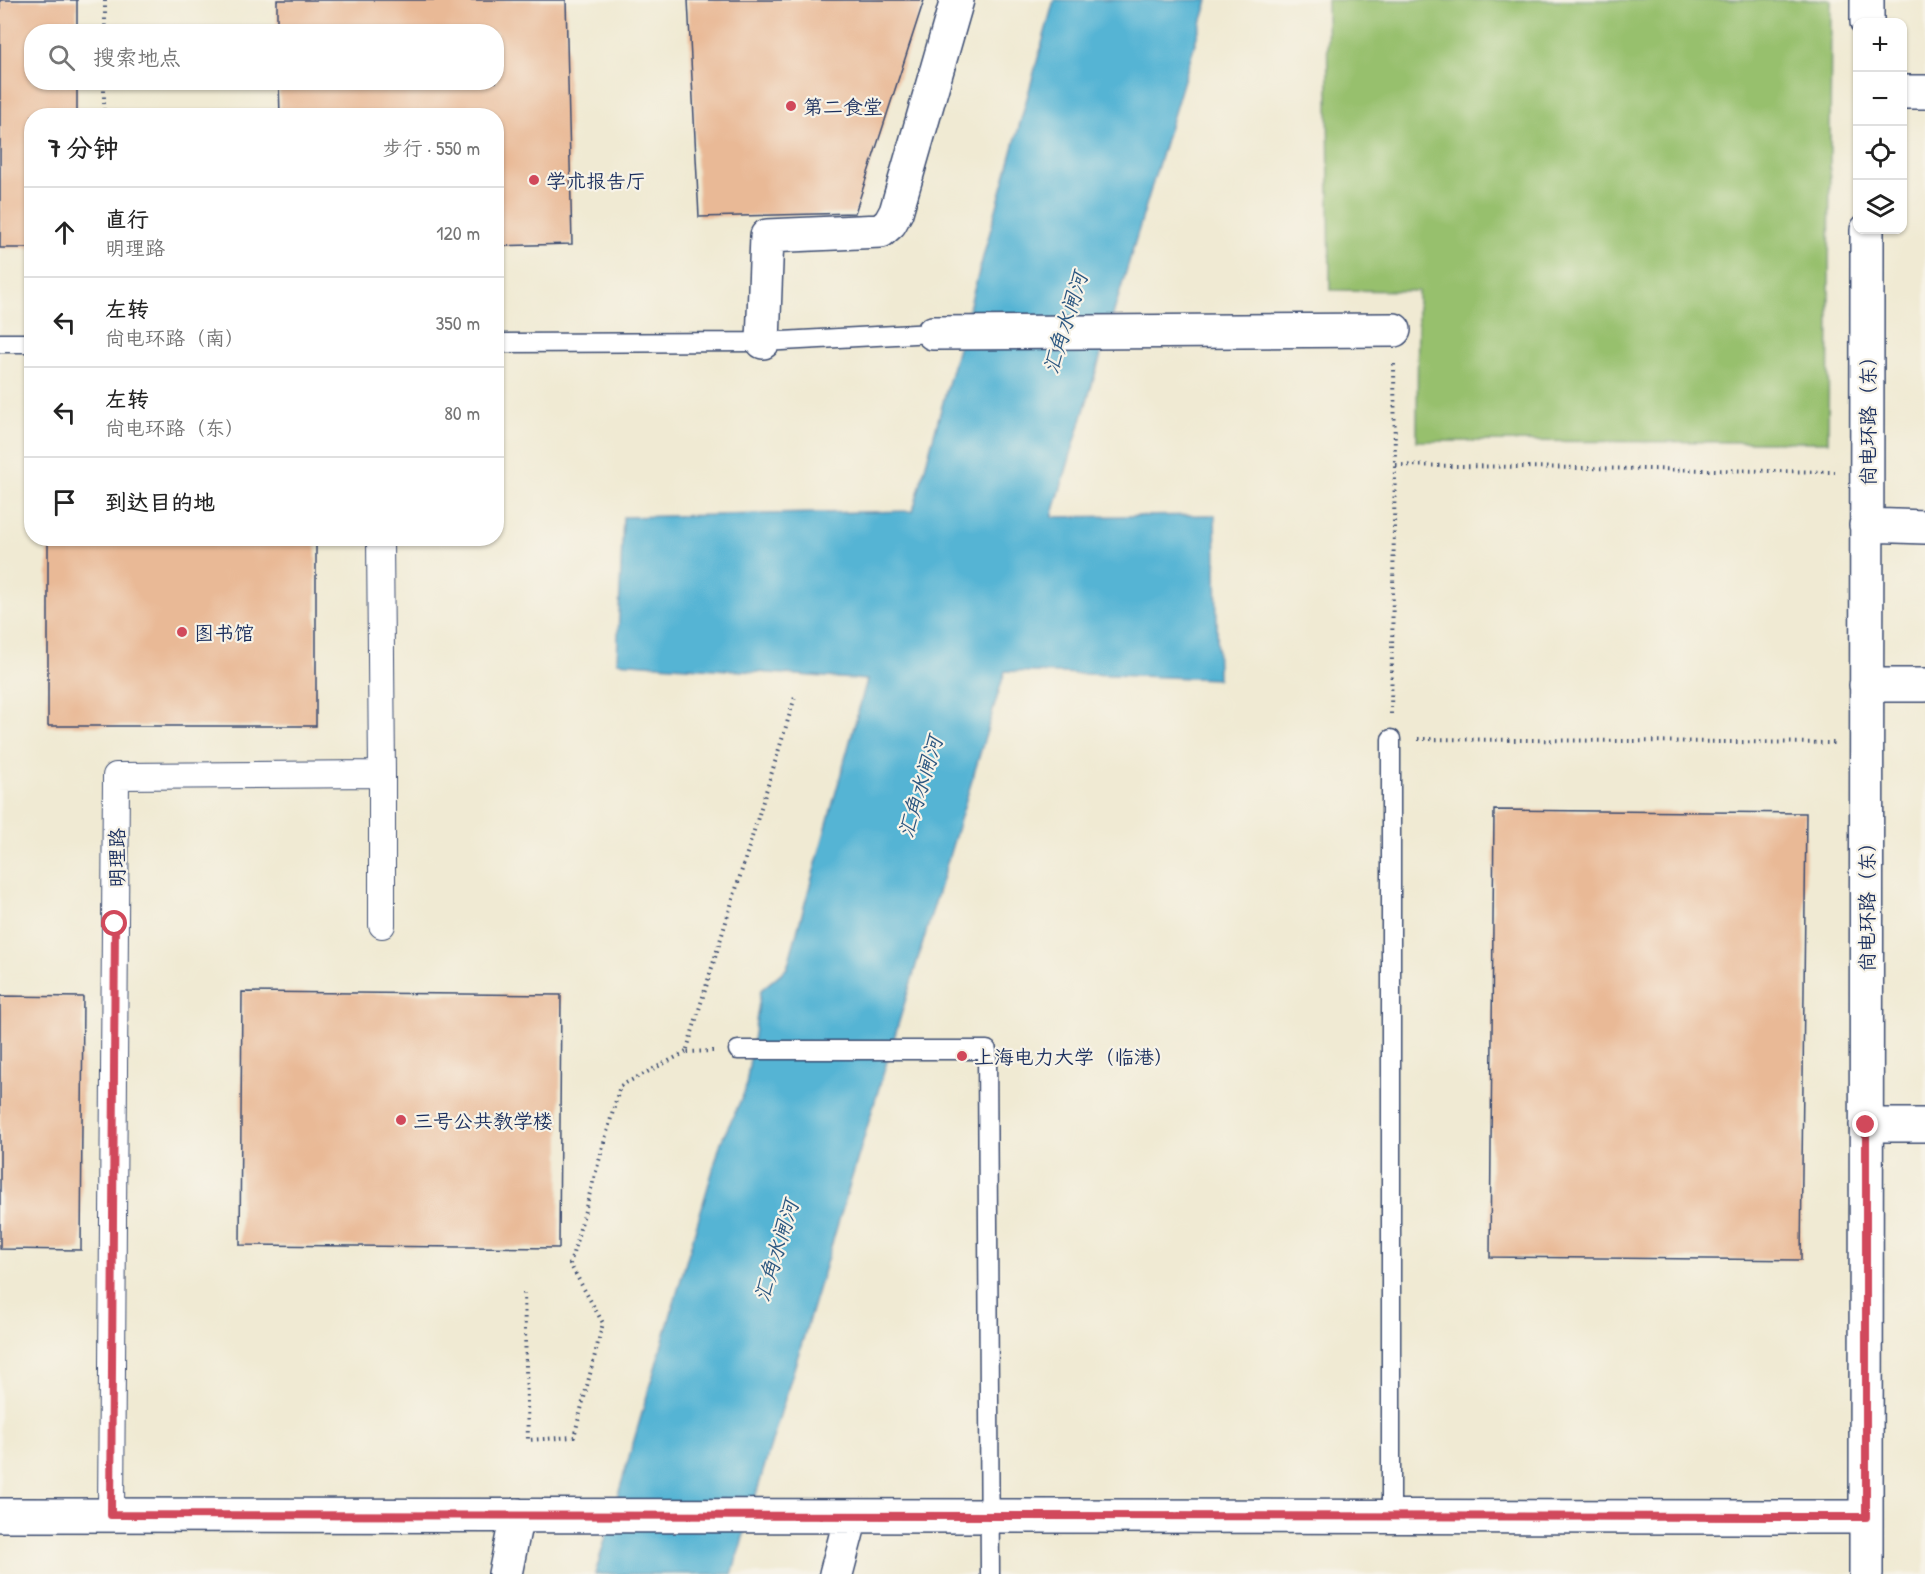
<!DOCTYPE html>
<html lang="zh">
<meta charset="utf-8">
<style>
:root{--surface:#fff;--page:#f2f2f2;--text:#222;--muted:#767676;--line:#e0e0e0}
body{margin:0;font-family:"Patrick Hand","LXGW WenKai TC",sans-serif;background:var(--page);color:var(--text)}
.controls{position:absolute;right:18px;top:18px;display:grid;overflow:hidden;border-radius:12px;box-shadow:0 2px 4px #0004}
.controls button{width:54px;height:54px;display:grid;place-items:center;padding:0;border:0;border-bottom:2px solid var(--line);background:var(--surface);color:var(--text);font:30px sans-serif}
.stop{position:absolute;width:18px;height:18px;margin:-14px;border:4px solid #d1495b;border-radius:50%;background:#fff}
.stop.end{background:#d1495b;border-color:#fff;box-shadow:0 2px 6px #0008}
.list{margin:0;padding:0;list-style:none}
h2{display:flex;justify-content:space-between;align-items:center;height:78px;margin:0;padding:0 24px;font-size:26px}
h2 small{font-size:20px;font-weight:400;color:var(--muted)}
.list li{display:grid;grid-template-columns:39px 1fr auto;gap:18px;align-items:center;box-sizing:border-box;height:90px;padding:0 24px;border-top:2px solid var(--line)}
.list b{display:block;font-size:22px;white-space:nowrap}
.list p{margin:0;font-size:20px;white-space:nowrap;color:var(--muted)}
.list em{font-size:20px;font-style:normal;color:var(--muted)}
.icon{flex:none;width:33px;height:33px;fill:none;stroke:currentColor;stroke-width:2;stroke-linecap:round;stroke-linejoin:round}
.map{position:relative;flex:none;width:1925px;height:1574px;overflow:hidden}
.search{position:absolute;background:var(--surface);box-shadow:0 2px 4px #0004;left:24px;top:24px;width:480px;height:66px;display:flex;align-items:center;gap:15px;box-sizing:border-box;padding:0 21px;border-radius:24px;color:var(--muted);font-size:22px}
.panel{position:absolute;background:var(--surface);box-shadow:0 2px 4px #0004;left:24px;top:108px;width:480px;height:438px;border-radius:24px}
.map>svg:first-child{display:block}
.green{fill:#97c06d;stroke:#597866;stroke-width:1.5}
.water{fill:#55b4d4;stroke:#387299;stroke-width:1.5}
.building{fill:#e9b996}
.lines{fill:none;stroke-linecap:round;stroke-linejoin:round}
.service-casing{stroke:#3b4b70;stroke-width:21}
.pedestrian-casing{stroke:#3b4b70;stroke-width:28}
.minor-casing{stroke:#3b4b70;stroke-width:36}
.path{stroke:#3b4b70;stroke-width:4;stroke-dasharray:1.5 4.5;stroke-linecap:butt}
.service{stroke:#fff;stroke-width:18}
.pedestrian{stroke:#fff;stroke-width:26}
.minor{stroke:#fff;stroke-width:33}
.route{stroke:#d1495b;stroke-width:8}
.poi-dot{fill:#d1495b;stroke:#f7f3e8;stroke-width:2}
.labels{text-anchor:middle;dominant-baseline:central;stroke-width:4.5;stroke-linejoin:round;paint-order:stroke}
.poi-label{font-size:20px;fill:#1b2f5e;stroke:#f7f3e8;text-anchor:start}
.street-label{font-size:20px;fill:#1b2f5e;stroke:#f7f3e8}
.water-label{font-size:21px;font-style:italic;fill:#2c5781;stroke:#f7f3e8}
</style>
<div class="map">
<svg width="1925" height="1574" viewBox="0 0 1925 1574">
<rect width="100%" height="100%" fill="#f7f3e8"/>
<filter id="ink" filterUnits="userSpaceOnUse"><feTurbulence type="fractalNoise" baseFrequency=".0167" numOctaves="2"/><feDisplacementMap in="SourceGraphic" scale="12" xChannelSelector="R" yChannelSelector="G"/><feConvolveMatrix kernelMatrix="1 2 1 2 8 2 1 2 1" color-interpolation-filters="sRGB"/></filter>
<filter id="wash" filterUnits="userSpaceOnUse"><feTurbulence type="fractalNoise" baseFrequency=".008" numOctaves="4" result="noise"/><feDisplacementMap in="SourceGraphic" scale="24" xChannelSelector="R" yChannelSelector="G"/><feGaussianBlur stdDeviation="1.35" result="paint"/><feColorMatrix in="noise" values="0 0 0 0 0 0 0 0 0 0 0 0 0 0 0 0 0 1.4 0 .05"/><feComposite in="paint" operator="in"/></filter>
<g filter="url(#wash)">
<rect width="100%" height="100%" fill="#f0ead3"/>
<path class="green" d="M1327 0H1831L1828 442 1417 441 1418 291 1330 290Z"/>
<path class="water" d="M1054 0H1208L1052 517 1215 515 1218 679 1005 671 732 1574H595L721 1142 745 1091 761 990 787 968 867 680 617 662 623 517 913 511Z"/>
<g id="blocks">
<path class="building" d="M0 0H77V32H32V82H77V116H32V248H0Z
M277 0H566L572 244 496 246V116H280L279 82H496V32H277Z
M688 0H924L855 213 699 217Z
M48 538H316V726H48Z
M1494 810 1806 813 1801 1260 1490 1257Z
M242 992 561 995 559 1248 240 1245Z
M0 996 83 997 81 1250 0 1249Z"/>
</g>
</g>
<g filter="url(#ink)">
<use href="#blocks" fill-opacity="0" stroke="#3b4b70" stroke-width="1.5"/>
<g class="lines">
<g class="service-casing">
<path id="service" d="M0 343H32
M496 343 763 342 933 333
M1391 739V1517
M738 1050H987L990 1574"/>
</g>
<g class="pedestrian-casing">
<path id="pedestrian" d="M382 774V925
M111 1515 116 776 382 774 380 538"/>
</g>
<g class="minor-casing">
<path id="minor" d="M1867 0V22
M1902 92H1925
M933 333 1394 330
M763 342 767 236 881 231 890 223 896 212 957 0
M1866 525 1925 527
M1866 685H1925
M1866 1125H1925
M0 1515 1866 1517
M505 1574 517 1515
M836 1574 851 1517
M1866 1574 1867 230"/>
</g>
<path class="path" d="M105 32V0
M104 116V82
M1394 364 1395 465 1835 472
M1391 714 1395 465
M1418 739 1834 743
M713 1051 686 1052 795 697
M524 1293 528 1440 574 1437 603 1323 570 1264 620 1086 686 1052"/>
<use href="#service" class="service"/>
<use href="#pedestrian" class="pedestrian"/>
<use href="#minor" class="minor"/>
</g>
</g>
<g class="lines" filter="url(#ink)">
<path class="route" d="M115 924 111 1515 1866 1517V1125"/>
</g>
<g class="poi-dot">
<circle cx="791" cy="106" r="6"/>
<circle cx="534" cy="180" r="6"/>
<circle cx="182" cy="632" r="6"/>
<circle cx="962" cy="1056" r="6"/>
<circle cx="401" cy="1120" r="6"/>
</g>
<g class="labels">
<g class="poi-label">
<text x="803" y="106">第二食堂</text>
<text x="546" y="180">学术报告厅</text>
<text x="194" y="632">图书馆</text>
<text x="974" y="1056">上海电力大学（临港）</text>
<text x="413" y="1120">三号公共教学楼</text>
</g>
<g class="street-label">
<text transform="translate(1867 416) rotate(-90)">尚电环路（东）</text>
<text transform="translate(116 858) rotate(-90)">明理路</text>
<text transform="translate(1866 902) rotate(-90)">尚电环路（东）</text>
</g>
<g class="water-label">
<text transform="translate(1065 323) rotate(-73)">汇角水闸河</text>
<text transform="translate(920 787) rotate(-73)">汇角水闸河</text>
<text transform="translate(776 1251) rotate(-73)">汇角水闸河</text>
</g>
</g>
</svg>
<div class="controls">
<button>+</button>
<button>−</button>
<button><svg class="icon" aria-label="locate" viewBox="0 0 24 24"><circle cx="12" cy="12" r="6"/><path d="M12 2v4M12 18v4M2 12h4M18 12h4"/></svg></button>
<button><svg class="icon" aria-label="layers" viewBox="0 0 24 24"><path d="M12 4l9 5-9 5-9-5zM3 14l9 5 9-5"/></svg></button>
</div>
<div class="stop" style="left:115px;top:924px"></div>
<div class="stop end" style="left:1866px;top:1125px"></div>
<div class="search"><svg class="icon" aria-label="search" viewBox="0 0 24 24"><circle cx="10" cy="10" r="6"/><path d="M15 15l6 6"/></svg>搜索地点</div>
<section class="panel">
<h2>7 分钟<small>步行 · 550 m</small></h2>
<ul class="list">
<li><svg class="icon" aria-label="ahead" viewBox="0 0 24 24"><path d="M12 20V5M6 11l6-6 6 6"/></svg><div><b>直行</b><p>明理路</p></div><em>120 m</em></li>
<li><svg class="icon" aria-label="left" viewBox="0 0 24 24"><path d="M17 20v-9H6M10 6l-5 5 5 5"/></svg><div><b>左转</b><p>尚电环路（南）</p></div><em>350 m</em></li>
<li><svg class="icon" aria-label="left" viewBox="0 0 24 24"><path d="M17 20v-9H6M10 6l-5 5 5 5"/></svg><div><b>左转</b><p>尚电环路（东）</p></div><em>80 m</em></li>
<li><svg class="icon" aria-label="arrive" viewBox="0 0 24 24"><path d="M6 21V4h12l-3 4 3 4H6"/></svg><div><b>到达目的地</b></div></li>
</ul>
</section>
</div>
